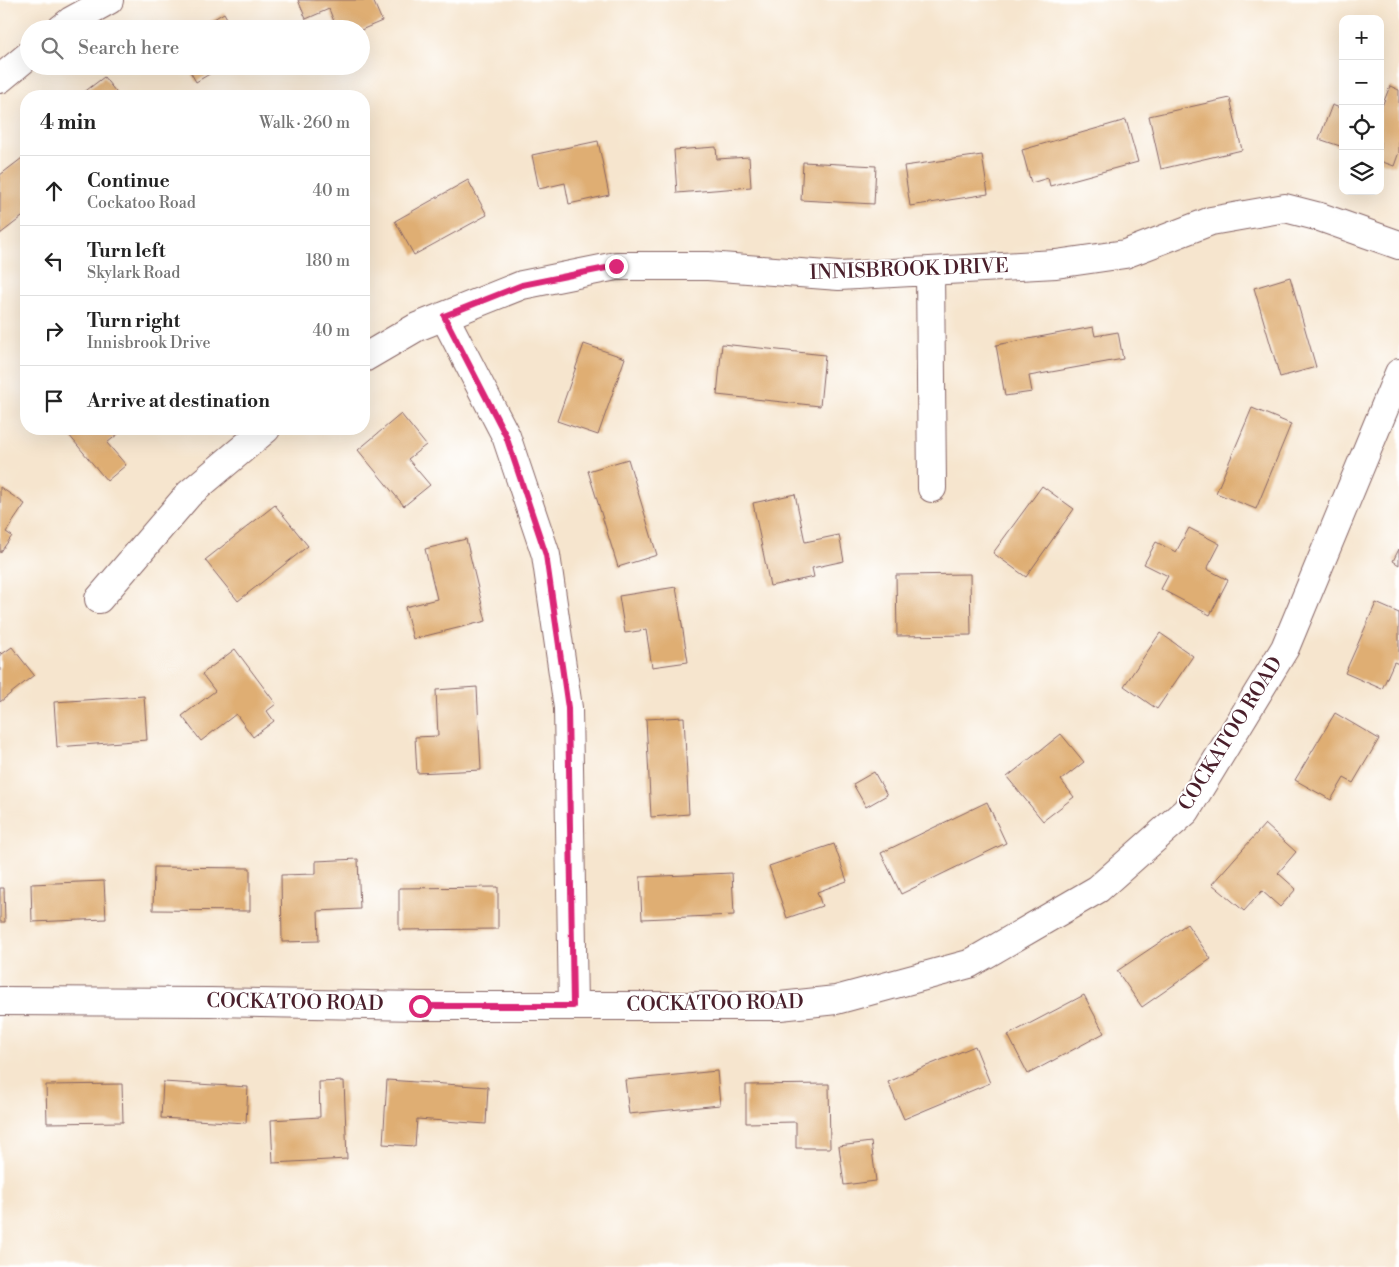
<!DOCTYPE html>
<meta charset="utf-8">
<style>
:root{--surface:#fff;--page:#f6f6f6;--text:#222;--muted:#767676;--line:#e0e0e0}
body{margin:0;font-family:"Libre Bodoni",serif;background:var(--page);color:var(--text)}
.controls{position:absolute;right:15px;top:15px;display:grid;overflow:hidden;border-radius:10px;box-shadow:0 5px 20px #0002}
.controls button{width:45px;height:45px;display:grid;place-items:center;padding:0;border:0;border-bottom:1px solid var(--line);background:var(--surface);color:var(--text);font:25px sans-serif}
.stop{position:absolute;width:15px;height:15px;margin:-11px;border:4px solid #db2777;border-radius:50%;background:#fff}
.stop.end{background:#db2777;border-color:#fff;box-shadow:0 1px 5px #0008}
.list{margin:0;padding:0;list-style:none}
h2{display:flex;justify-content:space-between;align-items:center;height:65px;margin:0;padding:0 20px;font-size:21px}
h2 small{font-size:16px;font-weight:400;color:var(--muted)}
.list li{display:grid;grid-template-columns:32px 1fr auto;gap:15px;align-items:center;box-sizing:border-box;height:70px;padding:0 20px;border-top:1px solid var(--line)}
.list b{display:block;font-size:19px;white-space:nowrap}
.list p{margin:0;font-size:16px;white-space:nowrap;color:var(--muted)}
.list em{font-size:16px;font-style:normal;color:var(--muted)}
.icon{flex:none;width:28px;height:28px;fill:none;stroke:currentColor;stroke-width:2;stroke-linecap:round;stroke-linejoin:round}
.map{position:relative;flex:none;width:1399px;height:1267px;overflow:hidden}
.search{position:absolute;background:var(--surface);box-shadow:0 5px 20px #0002;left:20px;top:20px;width:350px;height:55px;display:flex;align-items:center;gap:12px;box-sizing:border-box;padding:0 18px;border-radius:28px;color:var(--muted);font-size:19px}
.panel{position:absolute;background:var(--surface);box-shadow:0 5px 20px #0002;left:20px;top:90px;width:350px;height:345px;border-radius:20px}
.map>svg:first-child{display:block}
.building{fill:#dfae73}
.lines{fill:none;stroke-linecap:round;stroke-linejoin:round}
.minor-casing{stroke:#866464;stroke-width:30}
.minor{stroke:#fff;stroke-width:28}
.route{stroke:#db2777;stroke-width:6}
.labels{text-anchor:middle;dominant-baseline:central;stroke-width:4;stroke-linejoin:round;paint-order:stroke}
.street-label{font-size:20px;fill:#4a1f2b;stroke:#fff}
</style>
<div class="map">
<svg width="1399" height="1267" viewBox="0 0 1399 1267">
<rect width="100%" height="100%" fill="#fff"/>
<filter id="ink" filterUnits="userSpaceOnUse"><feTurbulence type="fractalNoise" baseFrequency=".02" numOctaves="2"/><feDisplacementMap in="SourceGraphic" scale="10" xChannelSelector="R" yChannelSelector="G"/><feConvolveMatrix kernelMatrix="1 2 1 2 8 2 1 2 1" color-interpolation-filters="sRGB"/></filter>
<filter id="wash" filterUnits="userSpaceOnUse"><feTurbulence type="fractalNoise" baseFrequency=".0096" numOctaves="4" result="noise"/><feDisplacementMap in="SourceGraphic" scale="20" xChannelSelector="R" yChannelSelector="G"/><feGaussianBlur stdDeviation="1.12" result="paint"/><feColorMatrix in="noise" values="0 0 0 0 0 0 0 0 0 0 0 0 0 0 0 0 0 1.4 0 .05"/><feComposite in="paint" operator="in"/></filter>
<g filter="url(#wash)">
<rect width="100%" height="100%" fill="#f6e5ce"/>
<g id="blocks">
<path class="building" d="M298 0H373L382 21 361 30 337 29 329 9 306 19Z
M224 13 233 29H197Z
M187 66H223L196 82Z
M104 77 119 96H79Z
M1390 86 1399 90V152L1394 166 1380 161V111Z
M1230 98 1242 150 1161 169 1149 116Z
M1332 105 1343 109V147L1319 139Z
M1126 120 1138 162 1050 186 1048 178 1031 183 1022 150Z
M598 141 609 195 569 204 565 183 539 189 532 155Z
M716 147 717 159 749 157 751 187 677 193 674 150Z
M26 155V214L0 234V175Z
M982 155 988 194 910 206 904 166Z
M803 162 876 166 874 204 801 200Z
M468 180 487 215 414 255 395 221Z
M364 258 369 267 364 270Z
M1290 277 1316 367 1280 377 1254 288Z
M1093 327 1095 336 1118 332 1123 359 1029 376 1032 392 1005 396 996 345Z
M584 344 625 358 598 435 557 421Z
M722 344 825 355 820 406 717 395Z
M1252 408 1291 424 1256 509 1216 493Z
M401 414 426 445 408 459 430 485 404 506 358 450Z
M64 429H124L107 443 126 465 107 481Z
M628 459 657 555 618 567 588 471Z
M1042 486 1074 509 1026 577 993 553Z
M0 487 25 504 6 532 12 536 0 553Z
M795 494 805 542 839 535 844 561 812 568 814 577 770 586 753 503Z
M275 505 308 546 238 601 205 560Z
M1189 528 1220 544 1207 569 1228 580 1210 615 1161 589 1168 576 1144 564 1156 542 1176 552Z
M466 539 486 621 413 639 405 607 437 599 425 549Z
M1399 549V565L1393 561Z
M970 574 971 635 897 636 896 575Z
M676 587 688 662 652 667 646 630 625 633 619 596Z
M1376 603 1399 613V664L1394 662 1382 689 1345 673Z
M1160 633 1193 656 1157 709 1124 686Z
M12 647 34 675 0 702V652L2 654Z
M235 649 276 704 267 711 274 721 253 737 236 714 201 741 182 716 215 691 202 674Z
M477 687 481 770 417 773 415 737 438 736 436 690Z
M144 696 147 740 57 747 54 702Z
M1335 713 1379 739 1353 783 1344 778 1331 800 1295 780Z
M684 717 689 814 651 817 646 719Z
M1061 734 1084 762 1061 780 1074 797 1043 821 1007 777Z
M874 772 887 795 866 807 853 784Z
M987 802 1006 843 901 894 881 853Z
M1265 824 1296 852 1278 873 1296 889 1280 907 1262 891 1244 911 1212 884Z
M834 844 847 881 817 892 822 906 787 918 769 866Z
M358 859 360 909 318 911 319 941 282 942 281 875 316 874V861Z
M154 867 250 868V911L153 910Z
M732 873 734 915 642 919 640 877Z
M104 881 106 919 32 922 31 884Z
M498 887V929L399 930V888Z
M0 888H4L5 922H0Z
M1187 924 1211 959 1142 1007 1117 971Z
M1084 995 1104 1033 1028 1074 1008 1035Z
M975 1046 990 1083 904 1119 888 1082Z
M717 1071 720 1105 629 1114 625 1080Z
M387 1080 488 1087 486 1124 417 1119 415 1146 383 1144Z
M344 1081 347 1159 273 1163 271 1120 320 1117 319 1082Z
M163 1082 248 1087 246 1123 161 1118Z
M122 1084 123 1122 47 1123 46 1085Z
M829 1084 830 1148H796V1122L746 1123V1085Z
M871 1142 876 1181 844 1185 839 1146Z"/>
</g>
</g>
<g filter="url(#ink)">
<use href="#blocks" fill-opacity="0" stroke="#866464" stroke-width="1"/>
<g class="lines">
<g class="minor-casing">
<path id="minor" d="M61 29 71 21 109 0
M0 79 29 55
M930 271 932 488
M444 316 506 436 546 555 568 708 573 1006
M364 358 417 327 522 285 616 266H708L839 276 1056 264 1125 254 1211 221 1285 208 1320 217 1399 245
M99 599 189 494 266 429
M0 1001 210 1002 419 1006H780L836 1000 969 964 1098 889 1186 811 1285 648 1399 373"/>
</g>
<use href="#minor" class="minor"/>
</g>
</g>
<g class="lines" filter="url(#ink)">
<path class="route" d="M420 1006H573L568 708 546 555 506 436 444 316 522 285 616 266"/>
</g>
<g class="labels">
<g class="street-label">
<text transform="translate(909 270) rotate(-2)">INNISBROOK DRIVE</text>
<text transform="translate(1231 734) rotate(-58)">COCKATOO ROAD</text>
<text transform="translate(295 1003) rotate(1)">COCKATOO ROAD</text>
<text transform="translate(715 1004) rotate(-1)">COCKATOO ROAD</text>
</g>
</g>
</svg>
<div class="controls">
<button>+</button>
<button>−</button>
<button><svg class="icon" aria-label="locate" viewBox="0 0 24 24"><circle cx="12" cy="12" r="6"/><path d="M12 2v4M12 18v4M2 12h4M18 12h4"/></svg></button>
<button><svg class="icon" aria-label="layers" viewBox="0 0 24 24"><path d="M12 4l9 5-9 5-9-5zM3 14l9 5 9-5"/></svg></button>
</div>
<div class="stop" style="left:420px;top:1006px"></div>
<div class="stop end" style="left:616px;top:266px"></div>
<div class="search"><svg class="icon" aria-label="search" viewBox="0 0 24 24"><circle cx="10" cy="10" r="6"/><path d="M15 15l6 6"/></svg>Search here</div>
<section class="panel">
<h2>4 min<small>Walk · 260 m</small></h2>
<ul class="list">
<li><svg class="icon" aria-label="ahead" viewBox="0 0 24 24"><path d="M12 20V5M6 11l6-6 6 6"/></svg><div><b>Continue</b><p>Cockatoo Road</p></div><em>40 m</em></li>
<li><svg class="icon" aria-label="left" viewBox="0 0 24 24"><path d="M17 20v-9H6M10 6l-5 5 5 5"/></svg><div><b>Turn left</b><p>Skylark Road</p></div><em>180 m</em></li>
<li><svg class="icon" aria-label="right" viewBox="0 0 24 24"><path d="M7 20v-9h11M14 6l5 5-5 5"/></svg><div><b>Turn right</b><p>Innisbrook Drive</p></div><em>40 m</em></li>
<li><svg class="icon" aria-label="arrive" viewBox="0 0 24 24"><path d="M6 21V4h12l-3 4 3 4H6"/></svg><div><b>Arrive at destination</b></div></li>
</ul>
</section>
</div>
